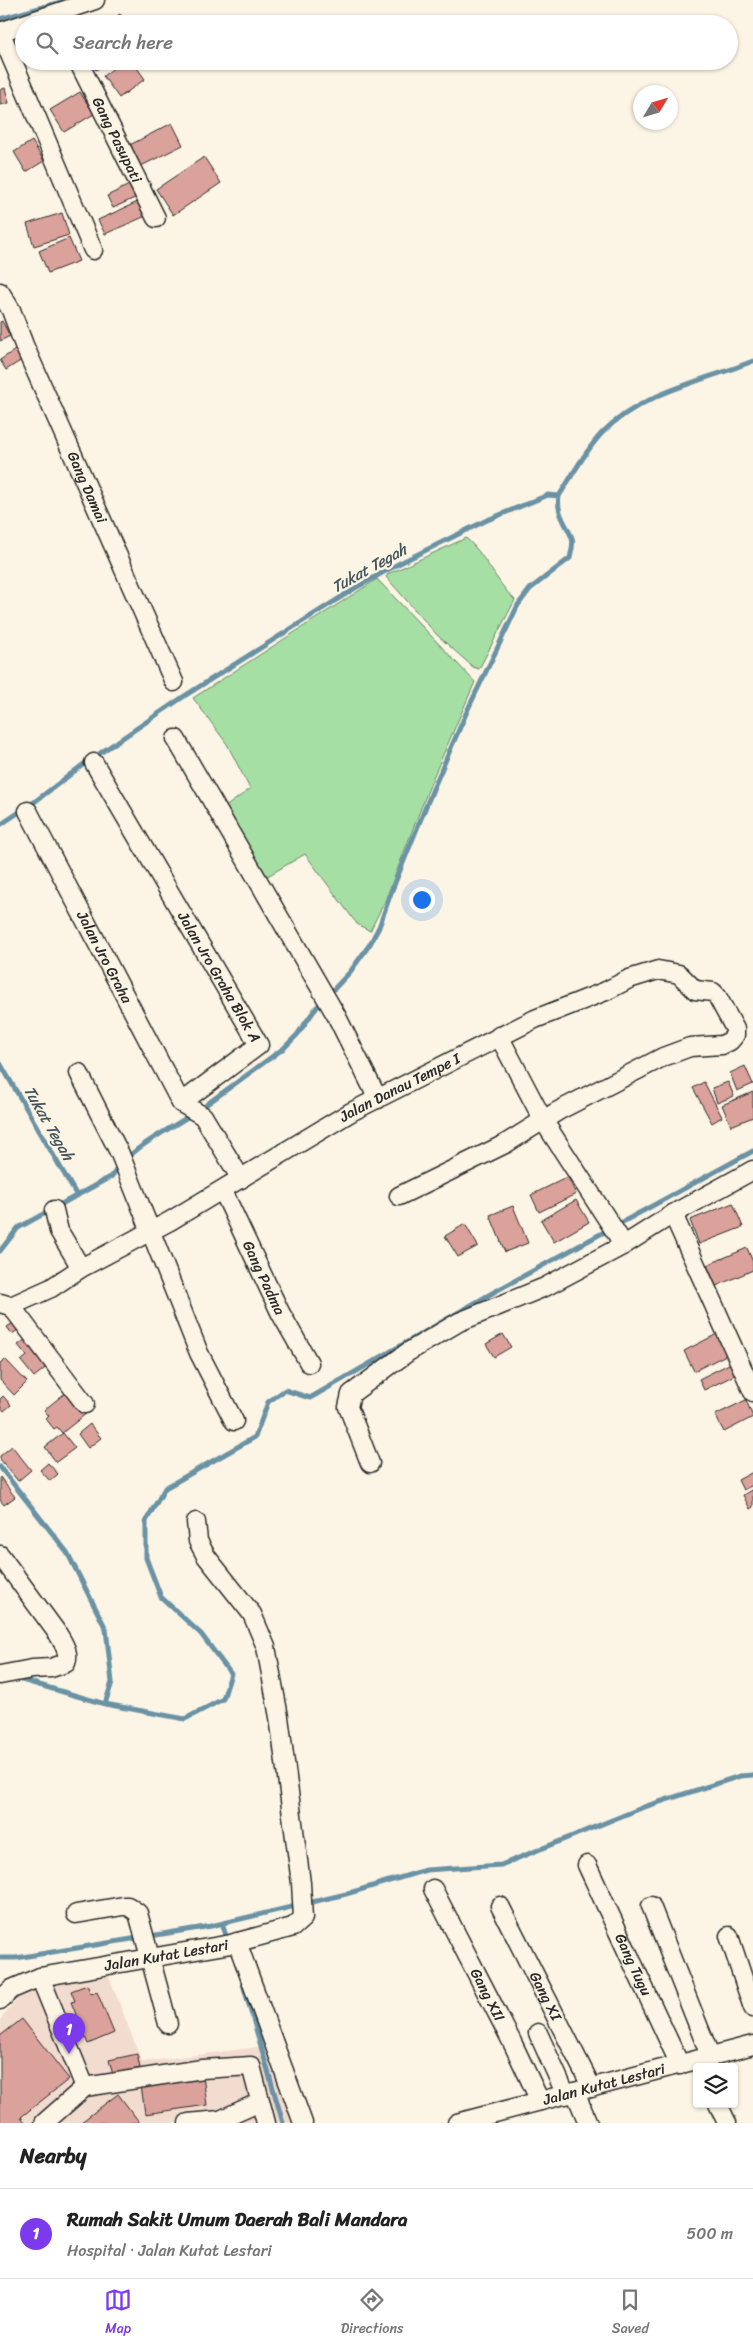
<!DOCTYPE html>
<meta charset="utf-8">
<style>
:root{--surface:#fff;--page:#f2f2f2;--text:#222;--muted:#767676;--line:#e0e0e0;--accent:#7c3aed}
body{margin:0;font-family:Sriracha,sans-serif;background:var(--page);color:var(--text)}
.controls{position:absolute;right:15px;bottom:15px;display:grid;overflow:hidden;border-radius:5px;box-shadow:0 1px 4px #0004}
.controls button{width:45px;height:45px;display:grid;place-items:center;padding:0;border:0;border-bottom:1px solid var(--line);background:var(--surface);color:var(--text);font:25px sans-serif}
.compass{position:absolute;left:633px;top:85px;width:45px;height:45px;border-radius:50%;background:var(--surface);box-shadow:0 1px 4px #0004;rotate:52deg}
.you{position:absolute;left:421px;top:899px;width:18px;height:18px;margin:-12px;border:4px solid #fff;border-radius:50%;background:#1a73e8;box-shadow:0 0 0 8px #1a73e833}
.badge{display:grid;place-items:center;width:32px;height:32px;border-radius:50%;background:var(--accent);color:#fff;font-size:16px;font-weight:700}
.pin{position:absolute;translate:-50% -41px;filter:drop-shadow(0 1px 2px #0008)}
.pin::after{content:'';position:absolute;top:26px;width:18px;height:15px;background:inherit;clip-path:polygon(0 0,100% 0,50% 100%)}
.list{margin:0;padding:0;list-style:none}
h2{display:flex;justify-content:space-between;align-items:center;height:65px;margin:0;padding:0 20px;font-size:21px}
h2 small{font-size:16px;font-weight:400;color:var(--muted)}
.list li{display:grid;grid-template-columns:32px 1fr auto;gap:15px;align-items:center;box-sizing:border-box;height:90px;padding:0 20px;border-top:1px solid var(--line)}
.list b{display:block;font-size:19px;white-space:nowrap}
.list p{margin:0;font-size:16px;white-space:nowrap;color:var(--muted)}
.list em{font-size:16px;font-style:normal;color:var(--muted)}
.icon{flex:none;width:28px;height:28px;fill:none;stroke:currentColor;stroke-width:2;stroke-linecap:round;stroke-linejoin:round}
.map{position:relative;flex:none;width:753px;height:2123px;overflow:hidden}
.search{position:absolute;background:var(--surface);box-shadow:0 1px 4px #0004;left:15px;right:15px;top:15px;height:55px;display:flex;align-items:center;gap:12px;box-sizing:border-box;padding:0 18px;border-radius:28px;color:var(--muted);font-size:19px}
.sheet{height:155px;background:var(--surface)}
nav{display:flex;justify-content:space-around;align-items:center;box-sizing:border-box;height:70px;border-top:1px solid var(--line);background:var(--surface);font-size:14px;color:var(--muted)}
nav a{display:grid;justify-items:center;gap:2px}
nav .on{color:var(--accent)}
.map>svg:first-child{display:block}
.built{fill:#f2dccf}
.green{fill:#a5dfa4;stroke:#688568}
.lines{fill:none;stroke-linecap:round;stroke-linejoin:round}
.stream{stroke:#6a92a5;stroke-width:5}
.building{fill:#dba19b;stroke:#2b2b2b}
.minor-casing{stroke:#2b2b2b;stroke-width:21}
.minor{stroke:#fcf5e5;stroke-width:18}
.labels{text-anchor:middle;dominant-baseline:central;stroke-width:4.5;stroke-linejoin:round;paint-order:stroke}
.street-label{font-size:15px;fill:#2b2b2b;stroke:#fcf5e5}
.water-label{font-size:16px;font-style:italic;fill:#45565e;stroke:#fcf5e5}
</style>
<div class="map">
<svg width="753" height="2123" viewBox="0 0 753 2123">
<rect width="100%" height="100%" fill="#fcf5e5"/>
<filter id="ink" filterUnits="userSpaceOnUse"><feTurbulence type="fractalNoise" baseFrequency=".02" numOctaves="2"/><feDisplacementMap in="SourceGraphic" scale="10" xChannelSelector="R" yChannelSelector="G"/><feConvolveMatrix kernelMatrix="1 2 1 2 8 2 1 2 1" color-interpolation-filters="sRGB"/></filter>
<g filter="url(#ink)">
<path class="built" d="M108 1974 142 2062 266 2046 297 2123H0V2020L21 1995 44 1987Z"/>
<path class="green" d="M466 538C485 554 495 581 515 600L479 669 473 667 437 635 386 577 388 574Z
M377 579 475 682 432 780 385 901 370 931 357 924 305 854 261 880 221 810 250 789 227 744 193 698Z"/>
<g class="lines">
<path class="stream" d="M0 19 68 0
M0 825 33 803 84 764 186 695 357 587 400 563 485 521 548 495 559 496
M0 1063 77 1196
M207 1104 284 1048 297 1035 316 1008 350 972 370 944 379 927 392 890 433 789 468 709 518 605 530 589 570 558C571 553 574 544 572 538 566 523 556 513 559 496 572 476 585 451 602 433 642 392 702 382 753 361
M0 1251 18 1228 112 1176C128 1150 161 1134 186 1118
M0 1467 67 1552 106 1629 112 1682 105 1704
M15 1678 105 1704 185 1719 223 1699 231 1674 201 1634 161 1597 146 1558V1521L165 1488 255 1437 268 1402 285 1390 310 1398 494 1292 753 1151
M222 1924 228 1941
M0 1958H16L211 1926 346 1894 426 1870 501 1865 644 1807 740 1776 753 1775
M243 1984 283 2123"/>
</g>
<path class="building" d="M120 14 126 24H104Z
M90 61H110L96 70Z
M123 61H132L145 79 119 98 103 76Z
M5 88 9 103 0 105V90Z
M80 92 94 114 64 132 50 110Z
M172 123 183 145 137 168 126 147Z
M32 141 44 161 26 172 14 152Z
M204 157 221 183 173 215 156 189Z
M133 183 139 196 113 208 107 196Z
M142 200 148 215 105 234 98 220Z
M62 213 69 235 34 246 27 224Z
M69 238 79 261 48 273 39 251Z
M2 321 10 336 0 341V322Z
M18 348 25 358 6 370 0 360Z
M745 1066 753 1084 737 1091 730 1073Z
M704 1082 722 1117 712 1123 693 1088Z
M728 1082 734 1096 717 1103 712 1088Z
M753 1092V1117L731 1126 722 1105Z
M568 1177 576 1194 539 1212 531 1195Z
M576 1200 589 1222 554 1242 541 1220Z
M733 1203 743 1227 699 1244 690 1220Z
M513 1206 528 1243 505 1252 490 1215Z
M465 1224 478 1246 458 1257 445 1236Z
M747 1248 753 1262V1270L716 1286 707 1265Z
M16 1321 21 1328 12 1334 7 1327Z
M503 1334 511 1347 494 1357 486 1344Z
M717 1334 728 1354 694 1371 684 1351Z
M30 1336 49 1365 34 1377 21 1361 27 1356 18 1345Z
M5 1359 27 1382 14 1395 0 1380V1363Z
M731 1363 737 1374 704 1390 699 1379Z
M69 1390 87 1413 62 1433 57 1427 54 1429 46 1419 49 1416 44 1410Z
M3 1396 11 1405 4 1411 0 1406V1399Z
M746 1400 753 1417 724 1432 715 1415Z
M90 1424 101 1438 88 1448 78 1434Z
M63 1433 75 1448 56 1462 45 1447Z
M12 1446 31 1470 18 1481 0 1459V1456Z
M48 1463 58 1474 50 1481 40 1470Z
M753 1472V1485L743 1490 738 1480Z
M0 1477 15 1497 4 1505 0 1500Z
M753 1489V1507L750 1509 743 1495Z
M87 1985 91 1994 97 1992 114 2033 88 2044 71 2002 75 2001 71 1991Z
M22 2019 69 2079 21 2117 26 2123H0V2036Z
M137 2054 140 2068 113 2075 109 2060Z
M203 2076 207 2105 145 2114 141 2085Z
M118 2094 140 2123H80Z"/>
<g class="lines">
<g class="minor-casing">
<g id="minor">
<path d="M0 31 93 250"/>
<path d="M0 32 95 0"/>
<path id="s1" d="M78 61 156 218"/>
<path id="s2" d="M0 292 11 310 24 345 174 682"/>
<path d="M176 739 336 1015 378 1099"/>
<path id="s3" d="M94 763 259 1045 181 1103 203 1116 241 1179"/>
<path id="s4" d="M28 811 181 1103"/>
<path d="M499 1036 543 1120 624 1245"/>
<path d="M79 1073 120 1154 199 1353 234 1421"/>
<path id="s5" d="M223 1191 280 1312 309 1363"/>
<path d="M54 1210 59 1231 81 1268"/>
<path d="M673 1214 753 1392"/>
<path id="s6" d="M0 1303 11 1306 51 1288 81 1268 170 1221 351 1112 535 1019 606 991 629 979 658 970 679 974 695 990 713 992 717 996 735 1029V1035L730 1041 722 1045 690 1047 663 1057 558 1111 505 1144 399 1196"/>
<path d="M11 1306 85 1404"/>
<path d="M370 1463 348 1407 351 1394 408 1352 459 1322 545 1287 624 1245 673 1214 753 1170"/>
<path d="M0 1555 58 1634C63 1643 70 1652 66 1663L51 1668 32 1669 0 1675"/>
<path id="s7" d="M587 1865 680 2065"/>
<path id="s8" d="M433 1889 512 2042 540 2101"/>
<path id="s9" d="M500 1906 592 2088"/>
<path d="M651 1906 711 2058"/>
<path d="M76 1914 123 1906H128L138 1913 168 2024"/>
<path d="M729 1936 753 2008"/>
<path d="M237 1942 303 2123"/>
<path d="M40 1977 85 2087"/>
<path id="s10" d="M0 2000 12 1989 40 1977 231 1944 293 1927 303 1918 301 1883 279 1717 266 1647 252 1614 206 1556 198 1541 196 1522"/>
<path d="M538 2033 566 2095"/>
<path d="M575 2092 588 2123"/>
<path d="M718 2104 727 2123"/>
<path d="M44 2123 85 2087 202 2069 251 2066 266 2123"/>
<path d="M188 2123 220 2120"/>
<path d="M223 2123 220 2120 260 2102"/>
<path id="s11" d="M457 2123 753 2045"/>
</g>
</g>
<use href="#minor" class="minor"/>
</g>
</g>
<g class="labels">
<g class="street-label">
<text stroke="none"><textPath href="#s1" startOffset="88">Gang Pasupati</textPath></text>
<text stroke="none"><textPath href="#s2" startOffset="214">Gang Damai</textPath></text>
<text stroke="none"><textPath href="#s4" startOffset="165">Jalan Jro Graha</textPath></text>
<text stroke="none"><textPath href="#s3" startOffset="248">Jalan Jro Graha Blok A</textPath></text>
<text stroke="none"><textPath href="#s6" startOffset="458">Jalan Danau Tempe I</textPath></text>
<text stroke="none"><textPath href="#s5" startOffset="96">Gang Padma</textPath></text>
<text stroke="none"><textPath href="#s10" startOffset="175">Jalan Kutat Lestari</textPath></text>
<text stroke="none"><textPath href="#s7" startOffset="110">Gang Tugu</textPath></text>
<text stroke="none"><textPath href="#s8" startOffset="119">Gang XII</textPath></text>
<text stroke="none"><textPath href="#s9" startOffset="101">Gang XI</textPath></text>
<text stroke="none"><textPath href="#s11" startOffset="152">Jalan Kutat Lestari</textPath></text>
</g>
<g class="water-label">
<text transform="translate(369 568) rotate(-29)">Tukat Tegah</text>
<text transform="translate(49 1123) rotate(60)">Tukat Tegah</text>
</g>
</g>
</svg>
<div class="controls">
<button><svg class="icon" aria-label="layers" viewBox="0 0 24 24"><path d="M12 4l9 5-9 5-9-5zM3 14l9 5 9-5"/></svg></button>
</div>
<svg class="compass" viewBox="-18 -18 36 36"><path d="M0-13l5 13h-10z" fill="#e53935"/><path d="M0 13l5-13h-10z" fill="#767676"/></svg>
<div class="you"></div>
<div class="pin badge" style="left:69px;top:2054px">1</div>
<div class="search"><svg class="icon" aria-label="search" viewBox="0 0 24 24"><circle cx="10" cy="10" r="6"/><path d="M15 15l6 6"/></svg>Search here</div>
</div>
<section class="sheet">
<h2>Nearby<small></small></h2>
<ul class="list">
<li><span class="badge">1</span><div><b>Rumah Sakit Umum Daerah Bali Mandara</b><p>Hospital · Jalan Kutat Lestari</p></div><em>500 m</em></li>
</ul>
</section>
<nav>
<a class="on"><svg class="icon" aria-label="map" viewBox="0 0 24 24"><path d="M3 6l6-2 6 2 6-2v14l-6 2-6-2-6 2zM9 4v14M15 6v14"/></svg>Map</a>
<a><svg class="icon" aria-label="directions" viewBox="0 0 24 24"><path d="M12 3l9 9-9 9-9-9zM9 14v-3h6M13 9l2 2-2 2"/></svg>Directions</a>
<a><svg class="icon" aria-label="saved" viewBox="0 0 24 24"><path d="M7 4h10v16l-5-4-5 4z"/></svg>Saved</a>
</nav>
